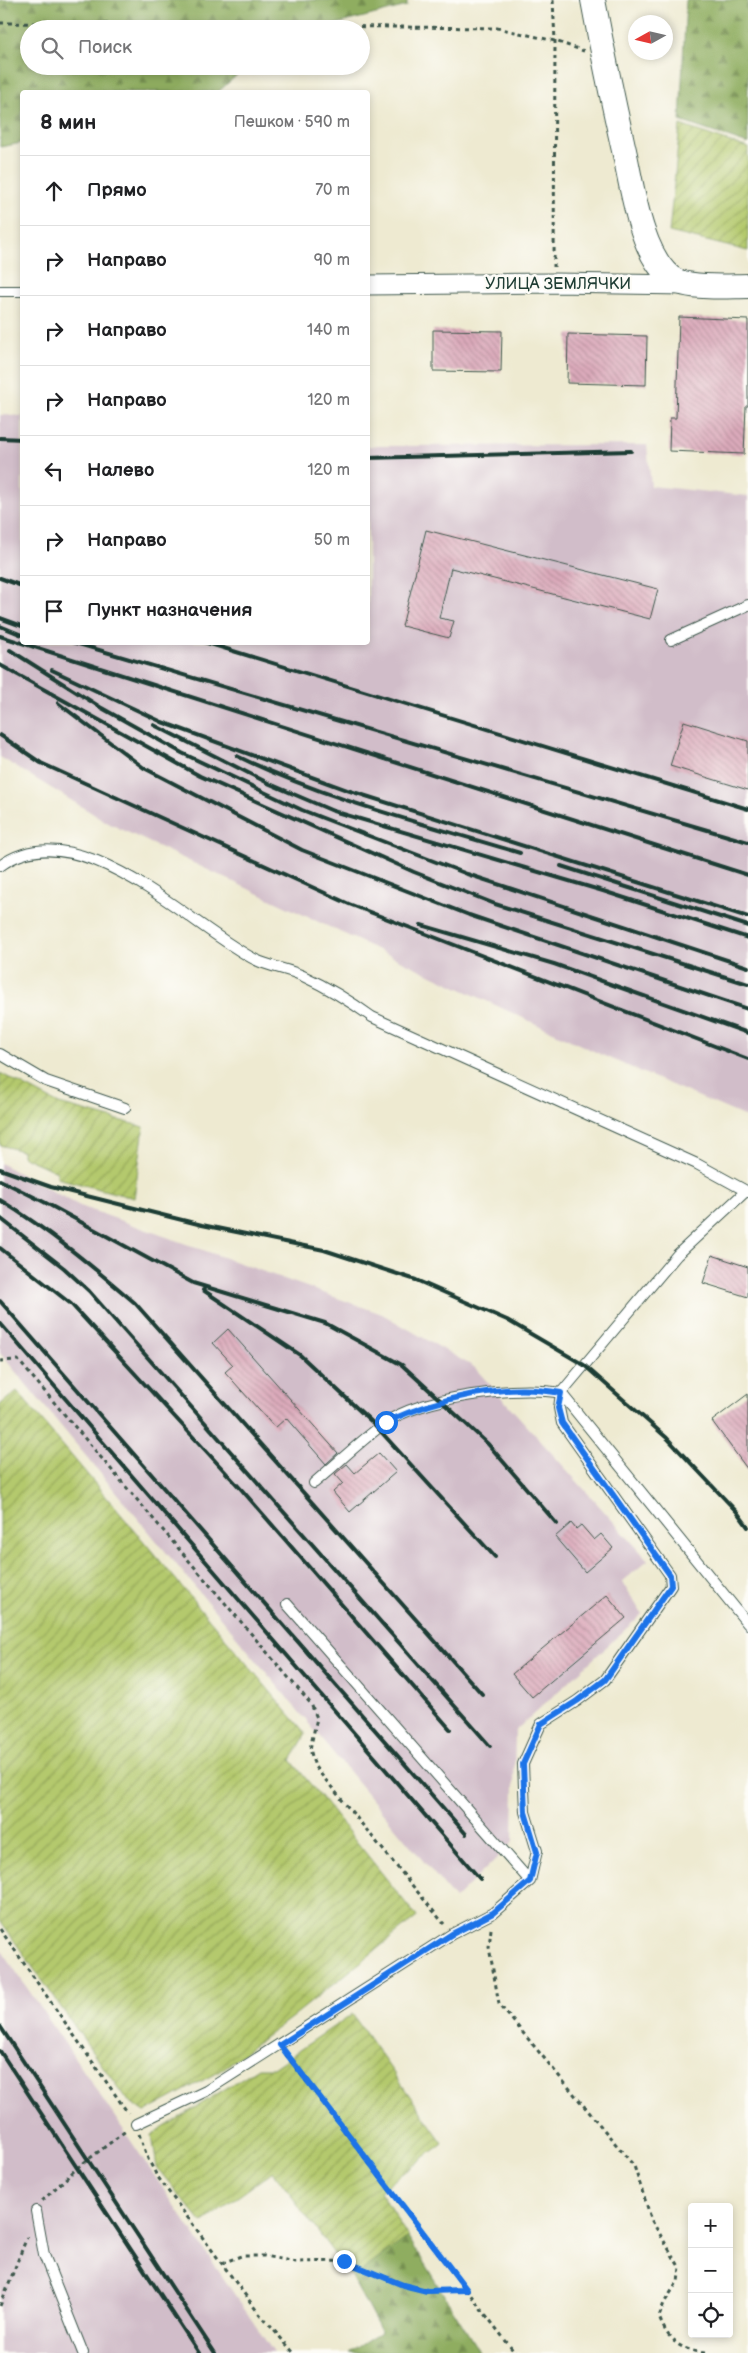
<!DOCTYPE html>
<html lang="ru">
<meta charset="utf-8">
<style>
:root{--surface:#fff;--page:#f2f2f2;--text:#202124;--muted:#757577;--line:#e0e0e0}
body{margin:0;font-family:"Balsamiq Sans",sans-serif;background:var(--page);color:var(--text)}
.controls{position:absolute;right:15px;bottom:15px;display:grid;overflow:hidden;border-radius:5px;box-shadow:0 2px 8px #0003}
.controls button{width:45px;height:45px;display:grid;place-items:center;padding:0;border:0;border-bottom:1px solid var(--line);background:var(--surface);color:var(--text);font:25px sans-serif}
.compass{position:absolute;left:628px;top:15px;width:45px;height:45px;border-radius:50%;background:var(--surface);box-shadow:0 2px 8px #0003;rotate:262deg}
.stop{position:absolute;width:15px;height:15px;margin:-11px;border:4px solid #1a73e8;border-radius:50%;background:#fff}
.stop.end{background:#1a73e8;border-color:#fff;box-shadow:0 1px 5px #0008}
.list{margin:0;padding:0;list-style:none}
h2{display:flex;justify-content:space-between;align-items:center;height:65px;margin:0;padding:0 20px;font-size:21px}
h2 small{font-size:16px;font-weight:400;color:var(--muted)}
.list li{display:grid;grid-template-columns:32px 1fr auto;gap:15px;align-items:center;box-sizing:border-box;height:70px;padding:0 20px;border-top:1px solid var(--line)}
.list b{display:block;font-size:19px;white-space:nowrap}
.list em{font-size:16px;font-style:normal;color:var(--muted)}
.icon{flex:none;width:28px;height:28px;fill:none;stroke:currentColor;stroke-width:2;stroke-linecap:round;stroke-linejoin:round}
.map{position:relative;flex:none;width:748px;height:2353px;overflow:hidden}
.search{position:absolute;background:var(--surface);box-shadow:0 2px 8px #0003;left:20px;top:20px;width:350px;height:55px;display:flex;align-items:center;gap:12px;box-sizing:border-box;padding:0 18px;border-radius:28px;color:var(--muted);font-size:19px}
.panel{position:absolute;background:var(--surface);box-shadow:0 2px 8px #0003;left:20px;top:90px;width:350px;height:555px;border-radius:5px}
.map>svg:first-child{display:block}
.railway{fill:#d1bdc9}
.forest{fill:url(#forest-firs);stroke:#57754a}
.garden{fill:url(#garden-furrows);stroke:#6a8350}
.building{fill:url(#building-back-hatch)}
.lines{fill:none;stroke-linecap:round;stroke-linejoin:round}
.service-casing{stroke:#3e574c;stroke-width:12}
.minor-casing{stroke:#3e574c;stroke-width:21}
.tertiary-casing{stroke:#3e574c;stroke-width:26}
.path{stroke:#3e574c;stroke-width:3;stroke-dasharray:4 4;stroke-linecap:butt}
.service{stroke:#fff;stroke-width:10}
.minor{stroke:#fff;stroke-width:19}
.tertiary{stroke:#fff;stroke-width:24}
.rail{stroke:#1f3d34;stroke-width:4}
.route{stroke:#1a73e8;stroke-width:6}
.labels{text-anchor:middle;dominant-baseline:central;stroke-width:5;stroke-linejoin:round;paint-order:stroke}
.street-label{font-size:16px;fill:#1f3d34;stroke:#fdfcf7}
</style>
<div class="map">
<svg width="748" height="2353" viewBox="0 0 748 2353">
<defs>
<pattern id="forest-firs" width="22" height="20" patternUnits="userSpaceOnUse" patternTransform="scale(1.25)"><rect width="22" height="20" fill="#8fad60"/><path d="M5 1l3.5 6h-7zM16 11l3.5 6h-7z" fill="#748e50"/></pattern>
<pattern id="garden-furrows" width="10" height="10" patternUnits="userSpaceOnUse" patternTransform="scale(1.25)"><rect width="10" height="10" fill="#b4c96d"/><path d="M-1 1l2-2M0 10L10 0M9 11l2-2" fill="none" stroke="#92a45a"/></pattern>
<pattern id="building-back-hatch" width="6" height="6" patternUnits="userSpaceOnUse" patternTransform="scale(1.25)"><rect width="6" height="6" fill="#dcaabb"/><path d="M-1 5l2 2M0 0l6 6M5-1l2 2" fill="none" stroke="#b28c99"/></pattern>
</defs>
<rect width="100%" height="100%" fill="#fdfcf7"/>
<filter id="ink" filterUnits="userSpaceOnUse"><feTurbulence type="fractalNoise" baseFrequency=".02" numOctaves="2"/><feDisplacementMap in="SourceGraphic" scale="10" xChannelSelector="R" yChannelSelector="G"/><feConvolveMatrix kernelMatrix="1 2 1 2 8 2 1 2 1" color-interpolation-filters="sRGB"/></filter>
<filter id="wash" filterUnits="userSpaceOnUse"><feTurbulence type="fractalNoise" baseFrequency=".0096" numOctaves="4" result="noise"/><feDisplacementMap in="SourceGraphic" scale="20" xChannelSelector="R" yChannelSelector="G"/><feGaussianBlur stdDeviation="1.12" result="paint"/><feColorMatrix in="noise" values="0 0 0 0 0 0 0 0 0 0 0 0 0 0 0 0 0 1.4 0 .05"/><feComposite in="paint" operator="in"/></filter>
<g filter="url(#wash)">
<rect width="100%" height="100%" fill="#eeead1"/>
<path class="railway" d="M0 415 22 416V642H368V446L647 445 651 486 748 496V1118L602 1055 110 824 0 757Z
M0 1163 80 1206 382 1314 474 1367 648 1560 622 1582 642 1614 515 1731 513 1842 455 1899 0 1353Z
M0 1948 106 2104 274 2353H0Z"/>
<path class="forest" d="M0 0H407V6L317 29H29V66H247L218 92H22V143L0 147Z
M686 0H748V144L680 121Z
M408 2237 480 2353H349L381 2332 352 2278Z"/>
<path class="garden" d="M680 125 748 148V251L669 232Z
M0 1073 59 1104 144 1127 134 1198 57 1178V1172L22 1156V1151L0 1145Z
M17 1391 306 1734 291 1760 417 1917 291 2018 220 2071 145 2112 126 2099 0 1921V1405Z
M352 2014 443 2143 380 2191 408 2237 352 2278 273 2171 202 2223 157 2168 152 2135 258 2068H273Z"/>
<g id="blocks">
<path class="building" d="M679 317 748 320V406H746L744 454 669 451 670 418H676Z
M433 330 502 331 501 372 433 371Z
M568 334 647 336 646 385 567 383Z
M426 530 658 589 650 619 451 568 439 618 454 621 449 638 402 626Z
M684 721 748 741V790L670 766Z
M712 1255 748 1267V1297L703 1283Z
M228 1329 338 1453 326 1464 286 1418 275 1428 225 1372 233 1365 213 1343Z
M748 1394V1470L712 1421Z
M379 1453 396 1472 350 1512 333 1492 343 1483 335 1474 347 1464 355 1473Z
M571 1523 576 1529 581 1525 594 1540 601 1534 613 1548 585 1572 555 1537Z
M607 1595 626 1618 532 1697 512 1674Z"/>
</g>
</g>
<g filter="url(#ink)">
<use href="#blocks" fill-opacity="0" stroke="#3e574c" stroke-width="1"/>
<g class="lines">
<g class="service-casing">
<path id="service" d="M0 291H22
M671 640 748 605
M0 866C78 808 189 926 256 960 271 967 288 969 303 976 327 987 350 1001 372 1017L697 1164 748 1192
M0 1054 46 1081 125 1108
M314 1483C338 1463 360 1441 385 1423 422 1397 517 1385 561 1393L748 1624
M287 1604 530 1881
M136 2124 206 2091 452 1934 493 1913 530 1881 537 1851 525 1812 523 1764 541 1724 577 1701 605 1680 671 1586 670 1575 562 1423 559 1408 561 1393 677 1255 746 1191
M36 2211 44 2255 83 2353"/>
</g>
<g class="minor-casing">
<path id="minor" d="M368 285 554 283 685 285"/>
</g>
<g class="tertiary-casing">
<path id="tertiary" d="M593 0C602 49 612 97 623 146 632 183 639 251 670 277 685 290 728 286 748 286"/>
</g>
<path class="path" d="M553 0 555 41 554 267
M0 23 497 28 555 41 584 51
M0 1361 18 1360 311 1704 317 1718 310 1749 315 1767 444 1924
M0 1929 128 2113
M491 1929 489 1947 499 2004 634 2166 652 2221 680 2268 678 2281 664 2303 659 2317C668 2340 679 2350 705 2353
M286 2054 515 2353
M139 2134 148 2159 157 2176 257 2311 294 2353
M42 2201 77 2168 127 2130
M222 2263 241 2256H264L296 2262 344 2261 403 2285 427 2291 466 2290
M0 2306 27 2237"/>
<use href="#service" class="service"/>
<use href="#minor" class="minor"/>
<use href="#tertiary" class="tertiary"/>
<path class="rail" d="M0 438 22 439
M368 458 631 451
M0 578 22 586
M0 618 22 626
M0 626 22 635
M0 636 748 875
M72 642 748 842
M204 642 748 809
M10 650 100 707 182 753 302 810 467 874 748 967
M0 665 200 776 414 872 495 904 748 984
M52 670 162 722 347 790 748 917
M58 703 144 768 302 850 469 915 748 1009
M154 725 270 784 333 811 603 891 748 938
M0 735 41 763 349 904 748 1059
M237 756C327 800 425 824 520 853
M561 866 748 926
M421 925 554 964 748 1033
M0 1169 51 1187 202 1225 324 1250 416 1280 507 1320 584 1365 667 1438 737 1512 748 1527
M0 1180 44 1202 193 1283 325 1323 402 1365 488 1444 557 1524
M0 1200C49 1230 92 1266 135 1303L482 1694
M0 1218 64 1268 89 1291 490 1746
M0 1248 71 1304 241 1489 450 1729
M203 1290 300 1355 373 1423 495 1557
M0 1301 466 1834
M0 1323 480 1879
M0 2026 215 2353
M0 2051 199 2353"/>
</g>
</g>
<g class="lines" filter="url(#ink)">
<path class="route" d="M344 2261 403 2285 427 2291 467 2290 280 2045 452 1934 493 1913 530 1881 537 1852 525 1812 523 1764 541 1724 577 1701 605 1680 671 1586 670 1575 562 1423 558 1408 561 1393C503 1382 439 1398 386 1422"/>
</g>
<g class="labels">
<g class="street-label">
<text x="558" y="284">УЛИЦА ЗЕМЛЯЧКИ</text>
</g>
</g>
</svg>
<div class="controls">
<button>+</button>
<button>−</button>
<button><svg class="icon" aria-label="locate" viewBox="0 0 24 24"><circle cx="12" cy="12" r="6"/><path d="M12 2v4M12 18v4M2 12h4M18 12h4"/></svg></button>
</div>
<svg class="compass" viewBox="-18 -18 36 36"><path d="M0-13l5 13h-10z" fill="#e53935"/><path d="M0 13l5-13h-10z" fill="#757577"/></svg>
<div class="stop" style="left:386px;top:1422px"></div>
<div class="stop end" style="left:344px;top:2261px"></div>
<div class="search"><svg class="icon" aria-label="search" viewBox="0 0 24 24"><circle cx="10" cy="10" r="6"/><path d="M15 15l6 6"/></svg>Поиск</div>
<section class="panel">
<h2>8 мин<small>Пешком · 590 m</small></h2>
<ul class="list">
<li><svg class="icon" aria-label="ahead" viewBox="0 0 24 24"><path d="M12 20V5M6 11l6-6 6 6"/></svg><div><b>Прямо</b></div><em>70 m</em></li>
<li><svg class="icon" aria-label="right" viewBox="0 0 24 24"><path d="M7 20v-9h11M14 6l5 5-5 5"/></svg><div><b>Направо</b></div><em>90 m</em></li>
<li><svg class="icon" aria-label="right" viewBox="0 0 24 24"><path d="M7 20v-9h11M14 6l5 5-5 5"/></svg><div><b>Направо</b></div><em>140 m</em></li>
<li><svg class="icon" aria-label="right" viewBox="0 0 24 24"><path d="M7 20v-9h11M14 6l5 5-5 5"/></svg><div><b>Направо</b></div><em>120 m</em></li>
<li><svg class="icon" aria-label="left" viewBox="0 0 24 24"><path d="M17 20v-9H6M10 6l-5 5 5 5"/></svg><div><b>Налево</b></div><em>120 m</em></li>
<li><svg class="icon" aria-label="right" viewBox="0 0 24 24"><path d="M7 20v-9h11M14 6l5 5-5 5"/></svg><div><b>Направо</b></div><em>50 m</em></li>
<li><svg class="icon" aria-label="arrive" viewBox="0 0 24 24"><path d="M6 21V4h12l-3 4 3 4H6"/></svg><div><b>Пункт назначения</b></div></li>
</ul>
</section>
</div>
